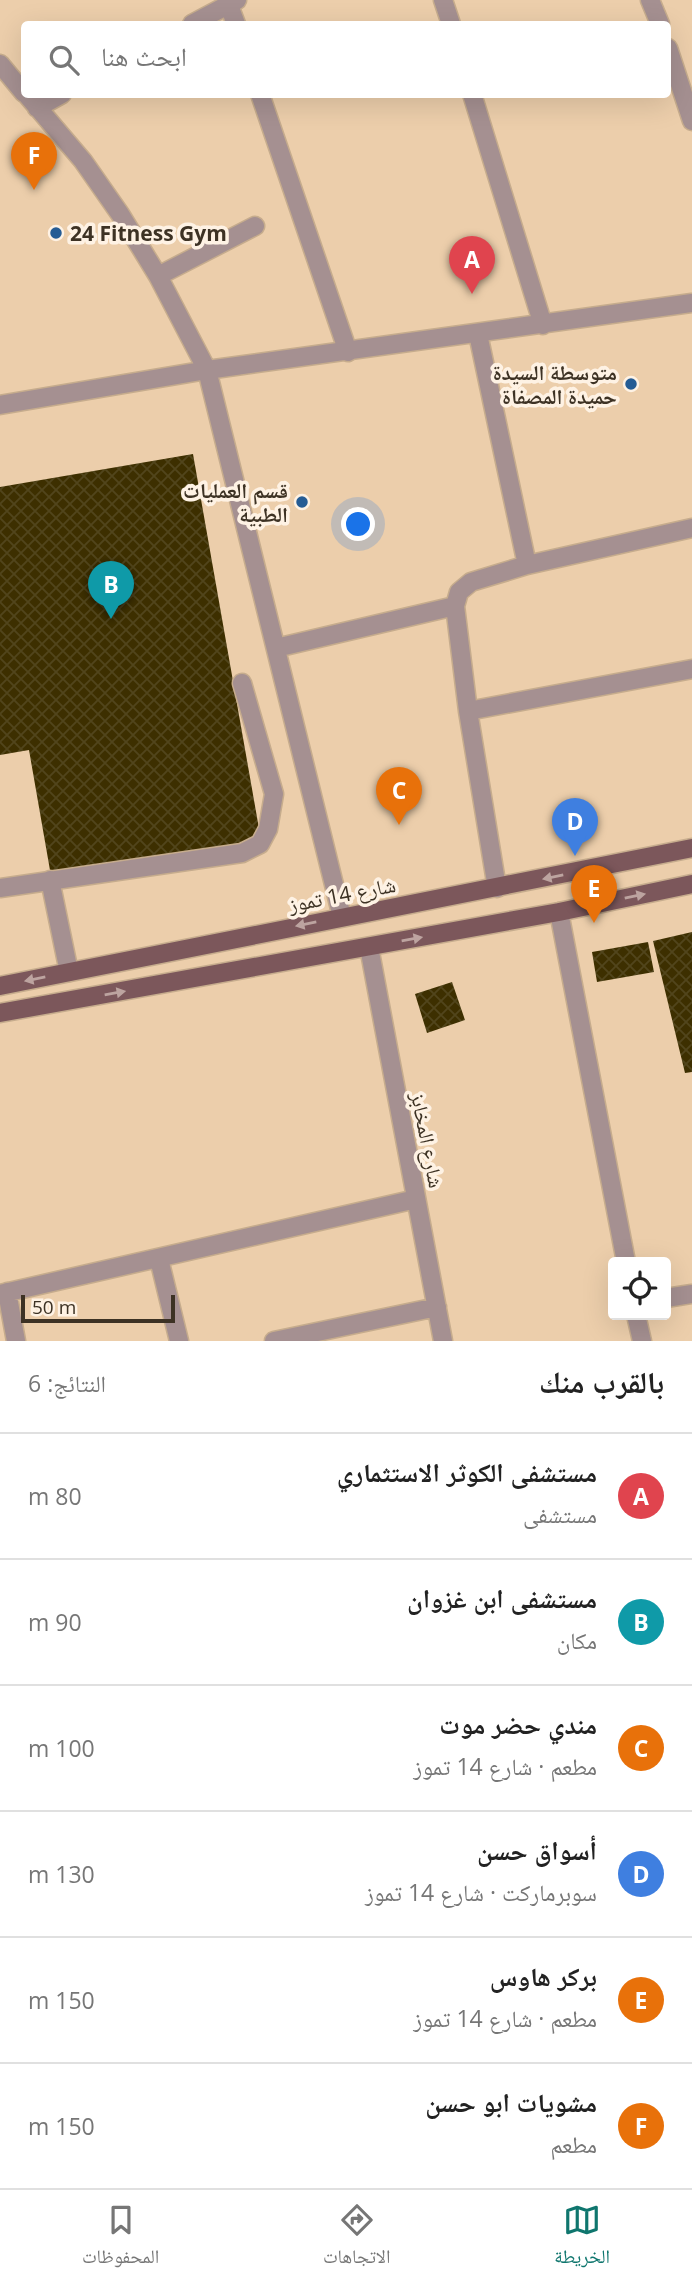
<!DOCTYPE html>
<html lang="ar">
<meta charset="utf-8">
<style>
:root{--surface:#fff;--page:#f2f2f2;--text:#222;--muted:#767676;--line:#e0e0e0;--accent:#0f766e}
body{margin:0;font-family:"Open Sans","Noto Naskh Arabic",sans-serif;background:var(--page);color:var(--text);direction:rtl}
.controls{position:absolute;right:21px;bottom:21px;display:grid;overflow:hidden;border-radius:7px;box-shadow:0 7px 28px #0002}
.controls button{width:63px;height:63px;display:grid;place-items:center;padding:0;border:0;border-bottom:2px solid var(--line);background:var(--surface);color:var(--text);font:35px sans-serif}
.scale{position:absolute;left:21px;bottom:18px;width:154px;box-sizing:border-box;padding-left:7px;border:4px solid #3d3224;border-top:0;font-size:19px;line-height:24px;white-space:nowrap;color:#3d3224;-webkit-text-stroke:5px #fef2e4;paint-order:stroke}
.you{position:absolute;left:359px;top:525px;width:24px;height:24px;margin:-18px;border:5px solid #fff;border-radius:50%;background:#1a73e8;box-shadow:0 0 0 10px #1a73e833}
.badge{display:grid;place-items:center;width:46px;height:46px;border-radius:50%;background:var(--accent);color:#fff;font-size:23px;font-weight:700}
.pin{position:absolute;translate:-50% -58px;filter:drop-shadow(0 2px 4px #0008)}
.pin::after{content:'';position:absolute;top:37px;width:24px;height:21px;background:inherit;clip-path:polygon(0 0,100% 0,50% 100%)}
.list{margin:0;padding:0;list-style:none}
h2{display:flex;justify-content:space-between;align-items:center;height:91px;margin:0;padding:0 28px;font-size:30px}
h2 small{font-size:23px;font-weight:400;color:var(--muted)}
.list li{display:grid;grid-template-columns:46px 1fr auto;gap:21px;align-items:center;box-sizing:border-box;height:126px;padding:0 28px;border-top:2px solid var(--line)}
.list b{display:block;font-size:26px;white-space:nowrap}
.list p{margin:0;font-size:23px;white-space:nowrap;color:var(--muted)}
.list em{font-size:23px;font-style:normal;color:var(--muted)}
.icon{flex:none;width:38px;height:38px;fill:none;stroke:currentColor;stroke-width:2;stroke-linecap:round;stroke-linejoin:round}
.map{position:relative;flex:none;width:692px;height:1341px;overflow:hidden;direction:ltr}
.search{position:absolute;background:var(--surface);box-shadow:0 7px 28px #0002;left:21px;right:21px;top:21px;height:77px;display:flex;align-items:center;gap:18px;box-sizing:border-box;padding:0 24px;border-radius:7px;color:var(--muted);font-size:26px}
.sheet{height:847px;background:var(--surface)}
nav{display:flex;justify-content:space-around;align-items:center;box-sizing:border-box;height:98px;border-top:2px solid var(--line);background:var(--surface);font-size:19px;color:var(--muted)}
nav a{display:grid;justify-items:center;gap:4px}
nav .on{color:var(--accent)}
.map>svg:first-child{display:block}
.building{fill:url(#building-cross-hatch)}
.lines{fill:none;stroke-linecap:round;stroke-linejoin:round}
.minor-casing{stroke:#c6ac8d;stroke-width:21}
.major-casing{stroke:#c6ac8d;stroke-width:21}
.minor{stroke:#a59091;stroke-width:18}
.major{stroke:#7c575b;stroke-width:18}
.oneway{fill:#bda4a0}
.poi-dot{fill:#255c94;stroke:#fef2e4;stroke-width:2.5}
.labels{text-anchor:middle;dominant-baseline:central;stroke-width:7;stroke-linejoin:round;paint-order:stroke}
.poi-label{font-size:21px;font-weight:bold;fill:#3d3224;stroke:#fef2e4;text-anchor:end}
.street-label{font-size:21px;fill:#3d3224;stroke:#fef2e4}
</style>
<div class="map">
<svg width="692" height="1341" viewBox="0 0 692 1341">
<defs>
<pattern id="building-cross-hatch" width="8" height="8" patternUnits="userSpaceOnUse" patternTransform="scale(1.75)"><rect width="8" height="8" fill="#3d2f00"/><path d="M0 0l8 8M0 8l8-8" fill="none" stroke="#51451c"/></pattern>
</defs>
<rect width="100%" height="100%" fill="#ecceab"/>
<path class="building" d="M193 454 261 840 51 876 29 750 0 755V487Z
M692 932V1072L685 1073 653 941Z
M648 942 654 972 597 982 592 952Z
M452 982 465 1020 427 1033 415 994Z"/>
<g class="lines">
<g class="minor-casing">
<path id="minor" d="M227 0 236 24
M443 0 451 24
M650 0 660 24
M192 24 237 0
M668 48 692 121
M0 64 24 93
M26 94 83 161 120 214 158 276 207 370 342 917
M260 94 348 352
M472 94 543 325
M37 108 62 94
M158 276 255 226
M478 334 527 565
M0 405 207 370 692 303
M276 648 455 606
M468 711 692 669
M50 880 69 972
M0 888 242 853 260 844 268 829 274 794 242 683
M497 888 468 711 455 606 459 592 471 582 527 565 692 528
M559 912 626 1262
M369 947 443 1341
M159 1259 179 1341
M7 1292 16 1341
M0 1294 416 1199
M666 1298 692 1294
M636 1315 642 1341
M274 1341 437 1307"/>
</g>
<g class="major-casing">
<path id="major" d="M0 986 692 848
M0 1013 559 912 692 884"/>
</g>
<use href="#minor" class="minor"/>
<use href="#major" class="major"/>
</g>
<defs><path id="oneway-solid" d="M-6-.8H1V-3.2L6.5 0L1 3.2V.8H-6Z" transform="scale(1.75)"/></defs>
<g class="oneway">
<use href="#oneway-solid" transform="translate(553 877) rotate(168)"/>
<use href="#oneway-solid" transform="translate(635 896) rotate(-12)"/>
<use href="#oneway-solid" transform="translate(306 924) rotate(169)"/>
<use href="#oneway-solid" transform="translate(412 939) rotate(-10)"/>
<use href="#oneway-solid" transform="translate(35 979) rotate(169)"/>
<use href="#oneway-solid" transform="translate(115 993) rotate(-10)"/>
</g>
<g class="poi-dot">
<circle cx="56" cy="233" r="7"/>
<circle cx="631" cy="384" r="7"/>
<circle cx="302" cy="502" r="7"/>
</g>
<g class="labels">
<g class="poi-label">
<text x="70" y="233" text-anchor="start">24 Fitness Gym</text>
<text x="617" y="372">متوسطة السيدة<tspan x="617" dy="24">حميدة المصفاة</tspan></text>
<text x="288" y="490">قسم العمليات<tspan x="288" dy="24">الطبية</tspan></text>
</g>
<g class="street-label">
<text transform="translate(342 894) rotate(-11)">شارع 14 تموز</text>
<text transform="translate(428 1140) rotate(79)">شارع المخابز</text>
</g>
</g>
</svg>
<div class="controls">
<button><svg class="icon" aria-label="locate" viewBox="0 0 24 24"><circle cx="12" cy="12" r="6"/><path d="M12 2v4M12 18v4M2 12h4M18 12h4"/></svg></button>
</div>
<div class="scale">50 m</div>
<div class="you"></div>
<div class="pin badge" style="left:472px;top:294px;background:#e0444e">A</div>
<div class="pin badge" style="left:111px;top:619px;background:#0f9aa8">B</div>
<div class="pin badge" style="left:399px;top:825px;background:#e8710a">C</div>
<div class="pin badge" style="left:575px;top:856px;background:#3f7fe0">D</div>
<div class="pin badge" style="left:594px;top:923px;background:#e8710a">E</div>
<div class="pin badge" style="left:34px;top:190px;background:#e8710a">F</div>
<div class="search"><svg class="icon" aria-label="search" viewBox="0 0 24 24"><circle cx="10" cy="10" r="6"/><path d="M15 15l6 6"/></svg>ابحث هنا</div>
</div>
<section class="sheet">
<h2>بالقرب منك<small>النتائج: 6</small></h2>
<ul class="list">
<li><span class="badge" style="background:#e0444e">A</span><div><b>مستشفى الكوثر الاستثماري</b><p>مستشفى</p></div><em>80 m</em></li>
<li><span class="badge" style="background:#0f9aa8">B</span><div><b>مستشفى ابن غزوان</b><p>مكان</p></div><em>90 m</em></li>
<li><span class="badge" style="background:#e8710a">C</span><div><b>مندي حضر موت</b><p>مطعم · شارع 14 تموز</p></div><em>100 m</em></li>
<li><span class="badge" style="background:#3f7fe0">D</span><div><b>أسواق حسن</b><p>سوبرماركت · شارع 14 تموز</p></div><em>130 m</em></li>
<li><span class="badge" style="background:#e8710a">E</span><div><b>بركر هاوس</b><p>مطعم · شارع 14 تموز</p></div><em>150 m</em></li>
<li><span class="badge" style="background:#e8710a">F</span><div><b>مشويات ابو حسن</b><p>مطعم</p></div><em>150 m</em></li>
</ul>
</section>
<nav>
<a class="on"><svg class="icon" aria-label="map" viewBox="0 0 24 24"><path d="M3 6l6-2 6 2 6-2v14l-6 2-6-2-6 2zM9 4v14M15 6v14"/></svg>الخريطة</a>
<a><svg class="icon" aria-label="directions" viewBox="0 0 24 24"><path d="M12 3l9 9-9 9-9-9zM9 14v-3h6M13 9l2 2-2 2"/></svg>الاتجاهات</a>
<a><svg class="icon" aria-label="saved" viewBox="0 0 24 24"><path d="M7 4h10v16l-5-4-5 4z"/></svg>المحفوظات</a>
</nav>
